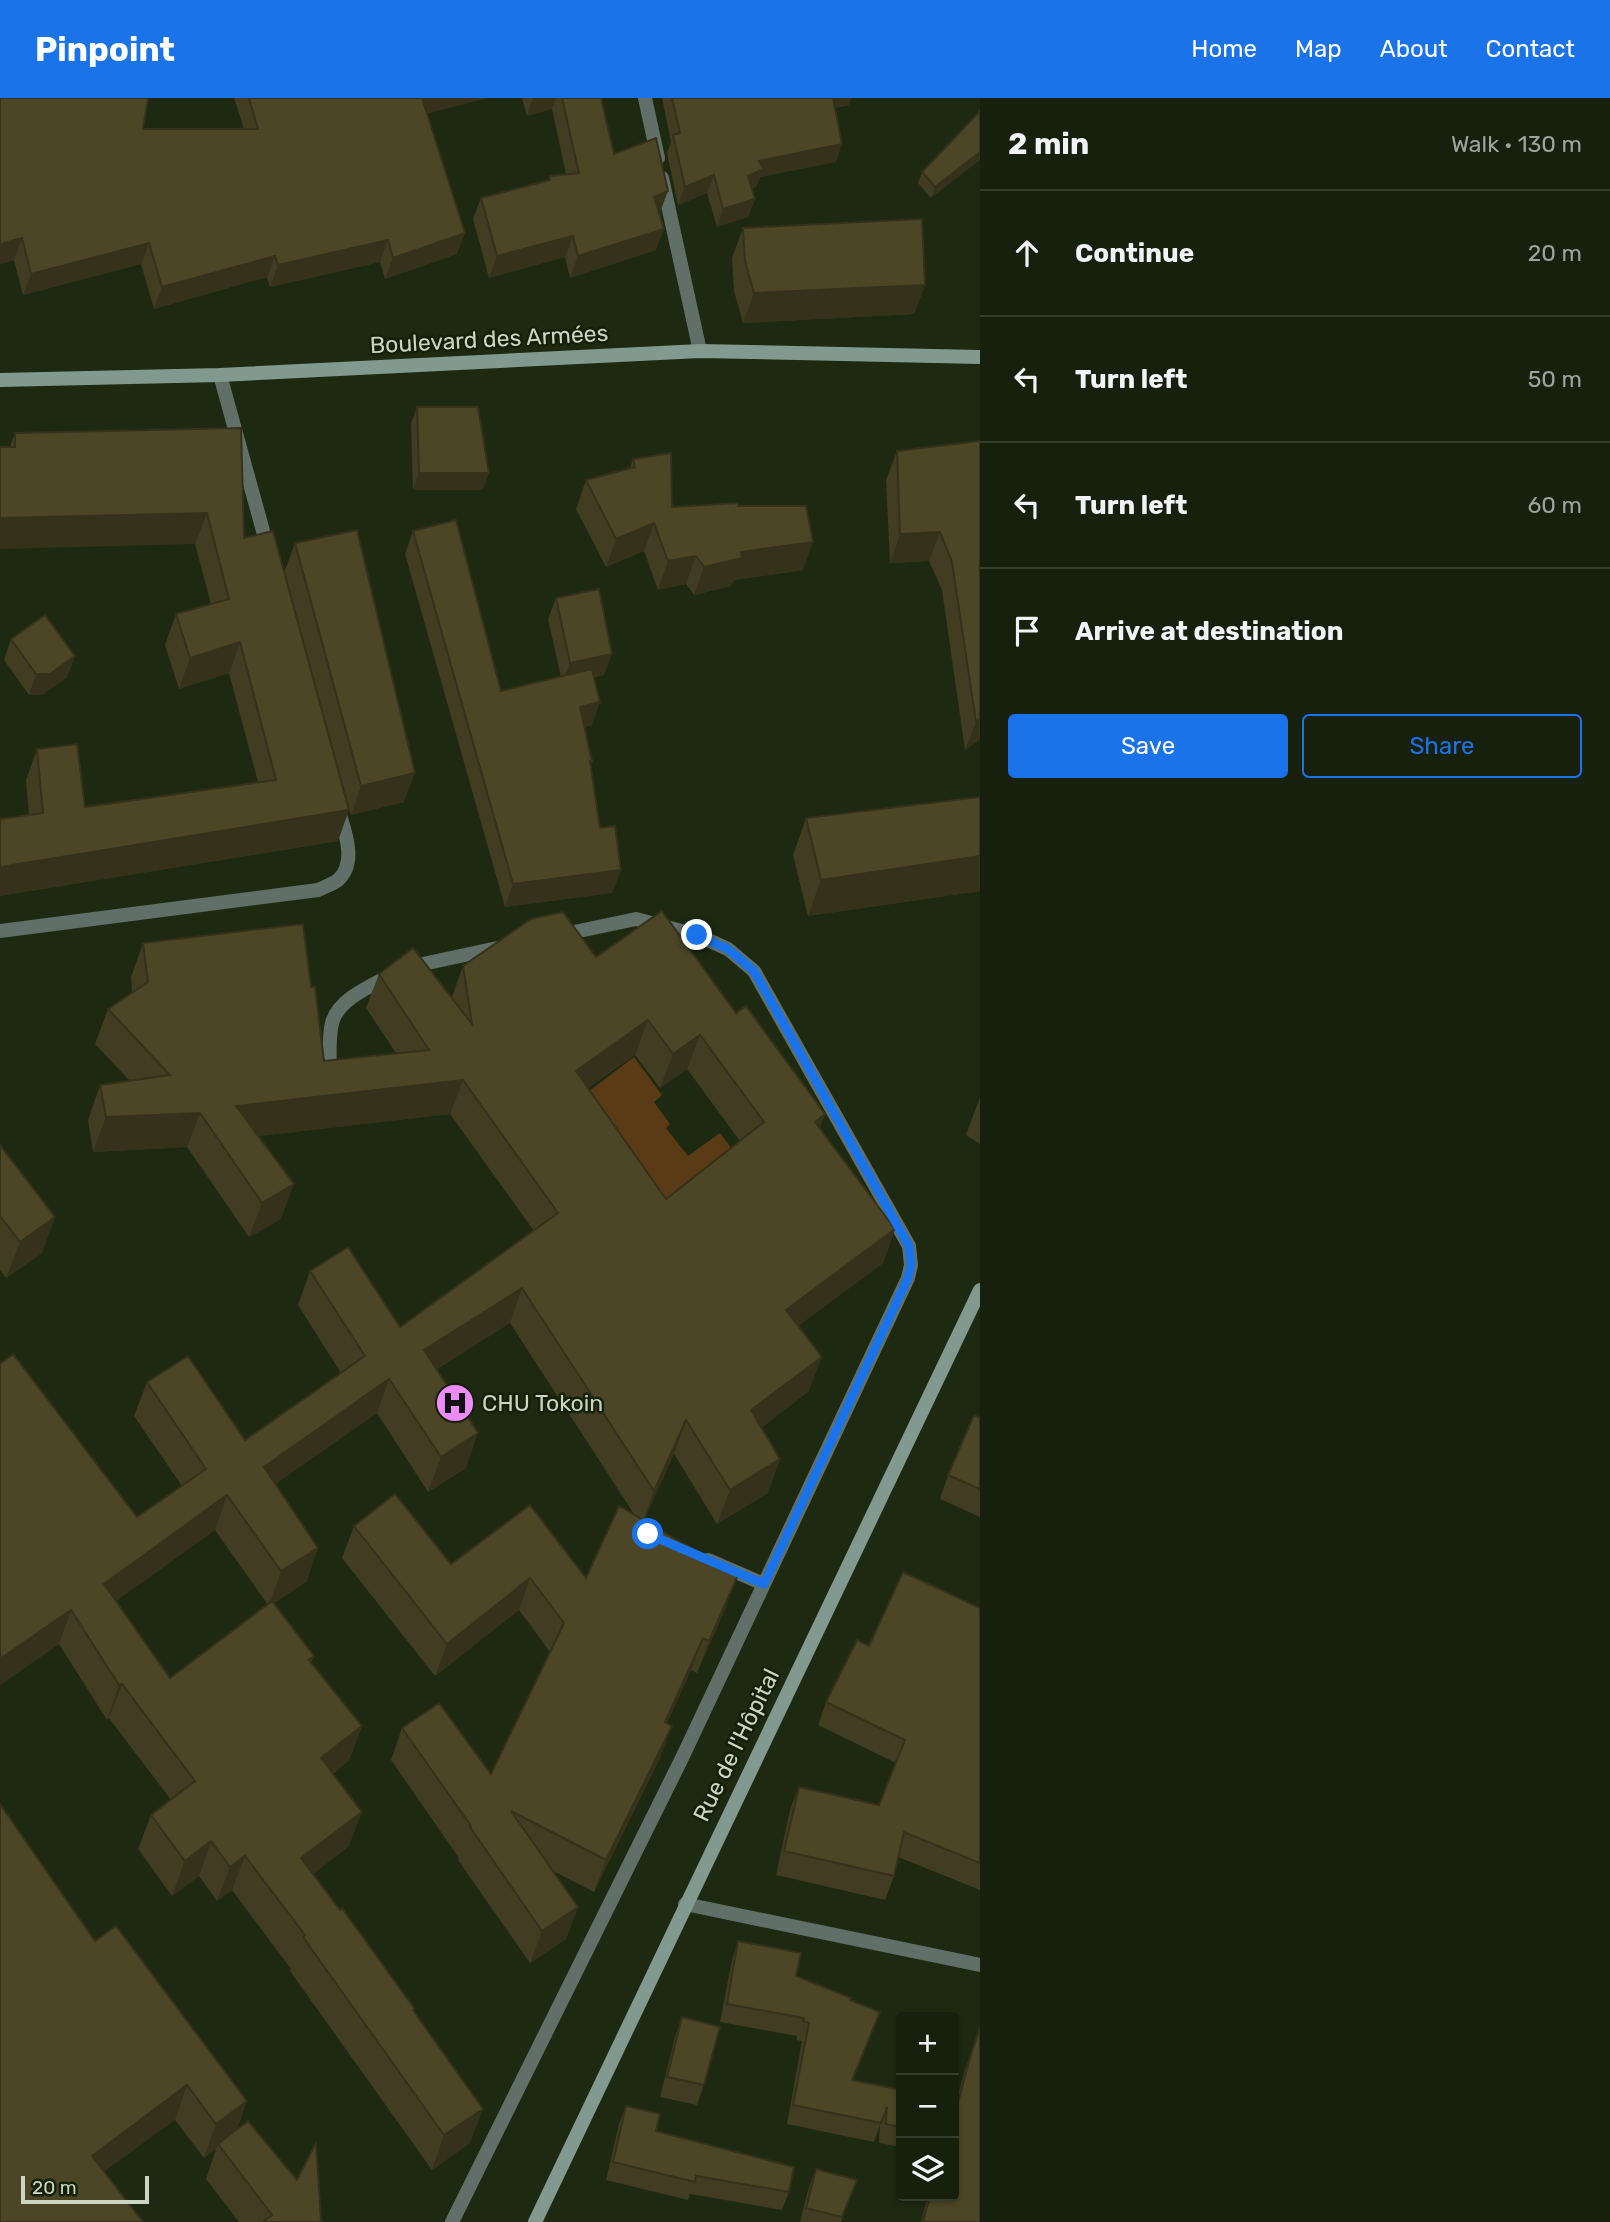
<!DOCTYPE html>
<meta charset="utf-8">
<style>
:root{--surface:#16200d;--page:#232d1b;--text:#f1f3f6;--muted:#9ea39d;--line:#353e2e;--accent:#1a73e8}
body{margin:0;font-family:Rubik,sans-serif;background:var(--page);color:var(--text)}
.controls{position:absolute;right:21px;bottom:21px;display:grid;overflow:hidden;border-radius:7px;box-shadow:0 2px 5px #0004}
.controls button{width:63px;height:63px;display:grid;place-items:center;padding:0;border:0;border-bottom:2px solid var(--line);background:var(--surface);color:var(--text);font:35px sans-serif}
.scale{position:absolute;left:21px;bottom:18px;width:128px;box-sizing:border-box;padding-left:7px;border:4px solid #cbd5c5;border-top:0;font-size:19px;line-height:24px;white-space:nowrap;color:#cbd5c5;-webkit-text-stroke:5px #142007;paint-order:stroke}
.stop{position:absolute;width:21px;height:21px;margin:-16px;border:5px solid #1a73e8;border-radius:50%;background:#fff}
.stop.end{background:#1a73e8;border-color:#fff;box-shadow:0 2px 7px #0008}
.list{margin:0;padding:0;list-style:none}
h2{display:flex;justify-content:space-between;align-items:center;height:91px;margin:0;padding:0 28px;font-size:30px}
h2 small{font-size:23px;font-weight:400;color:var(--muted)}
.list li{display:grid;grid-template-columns:46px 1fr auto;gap:21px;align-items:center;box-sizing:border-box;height:126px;padding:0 28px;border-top:2px solid var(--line)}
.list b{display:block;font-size:26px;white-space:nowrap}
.list em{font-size:23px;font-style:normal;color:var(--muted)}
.actions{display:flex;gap:14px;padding:21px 28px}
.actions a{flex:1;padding:16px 0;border:2px solid var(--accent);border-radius:7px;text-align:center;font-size:24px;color:var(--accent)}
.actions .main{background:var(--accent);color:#fff}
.icon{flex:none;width:38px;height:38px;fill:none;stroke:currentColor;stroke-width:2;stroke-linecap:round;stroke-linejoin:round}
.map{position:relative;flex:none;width:980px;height:2124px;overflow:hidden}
header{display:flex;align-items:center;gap:42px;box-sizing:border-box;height:98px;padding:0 35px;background:var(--accent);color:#fff}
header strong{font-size:33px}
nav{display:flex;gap:38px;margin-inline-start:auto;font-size:24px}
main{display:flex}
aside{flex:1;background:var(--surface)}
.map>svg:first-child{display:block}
.green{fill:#5b3a16}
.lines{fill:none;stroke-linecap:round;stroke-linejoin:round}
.lane{stroke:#606f68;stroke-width:14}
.street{stroke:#606f68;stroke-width:14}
.secondary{stroke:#81998e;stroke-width:14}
.wall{fill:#413c22;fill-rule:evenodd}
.shaded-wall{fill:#35311b}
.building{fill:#4c4627;stroke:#35311b;stroke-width:2;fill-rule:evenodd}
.route{stroke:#1a73e8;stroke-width:9}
.labels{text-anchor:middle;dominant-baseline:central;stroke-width:5;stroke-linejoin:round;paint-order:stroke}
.street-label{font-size:23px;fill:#cbd5c5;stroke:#142007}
.poi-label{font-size:23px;fill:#cbd5c5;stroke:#142007;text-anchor:start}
</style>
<header>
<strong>Pinpoint</strong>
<nav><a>Home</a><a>Map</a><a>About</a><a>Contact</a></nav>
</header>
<main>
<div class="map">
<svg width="980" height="2124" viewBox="0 0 980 2124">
<rect width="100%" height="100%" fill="#1d2a11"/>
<path class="green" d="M634 959 662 997 654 1004 670 1026 666 1030 688 1058 720 1035 742 1064 657 1128 567 1010Z"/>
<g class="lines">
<path class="lane" d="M220 277 268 451
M0 833 318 792C324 789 333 786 338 782 358 764 344 731 338 711
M409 869 502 849
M330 980C330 963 328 941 332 925 338 901 371 888 391 877
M708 1462 764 1486
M452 2124 683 1658 908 1180 911 1167 909 1148 754 873 728 851 697 837 636 821 560 837"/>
<path class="street" d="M645 0 658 60
M662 80 700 253
M685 1806 980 1867"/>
<path class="secondary" d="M0 282 220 277 700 253 980 259
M535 2124 980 1192"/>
</g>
<path class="wall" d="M0 0 143 31H244L234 0H487L427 15 457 156 385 181 380 164 270 189 267 179 154 211 141 166 23 197 14 162 0 166Z
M522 0H601L614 56 660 114 659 115 656 152 570 180 565 159 489 180 473 121 481 100 548 82 550 78 566 76 552 11 527 18Z
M662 0H851L849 7 835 10 836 64 760 79 756 89 752 91 755 101 748 119 717 129 707 95 678 107 667 55 671 44Z
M980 13 931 100 918 85 922 74Z
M743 130 925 187 914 216 743 225 734 193 732 160Z
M417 309 483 392H413L411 326Z
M241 330 244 440 338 743 0 798V721L29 717 26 682 37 651 85 709 258 684 229 575 179 591 165 547 176 516 211 506 195 446 10 349 15 335Z
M980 343V641L965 652 942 492 929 463 890 465 886 382 897 353Z
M633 361 672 409 738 408 803 472 734 482 731 488 694 497 686 486 658 492 644 453 606 469 576 411 586 382 630 370Z
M413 433 501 593 561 579 548 521 556 500 604 577 594 579 592 627 584 629 592 663 590 667 600 730 621 772 612 795 505 809 405 456Z
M295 445 404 704 351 717 284 475Z
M11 541 75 558 67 579 42 597H29L4 562Z
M980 699V793L808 818 793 757 806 720Z
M662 813 820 1031 895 1131 883 1165 798 1228 809 1293 761 1330 780 1361 768 1395 717 1426 674 1356 644 1422 726 1509 697 1575 691 1572 667 1625 660 1660 594 1794 553 1773 578 1809 566 1841 530 1865 458 1762 459 1760 391 1662 402 1630 491 1676 550 1554 519 1512 435 1578 342 1460 354 1428 451 1466 586 1480 634 1416 510 1225 437 1271 466 1370 428 1394 377 1315 275 1386 318 1450 306 1484 274 1505 314 1558 311 1565 362 1628 349 1662 333 1676 349 1748 313 1776 413 1912 470 2045 432 2072 290 1873 291 1871 232 1792 217 1803 199 1778 172 1798 138 1751 151 1717 171 1702 109 1620 107 1622 59 1546 0 1587 137 1419 182 1388 134 1318 147 1284 245 1342 341 1275 298 1207 310 1173 400 1229 534 1133 450 1016 259 1038 281 1121 249 1139 187 1049 93 1054 88 1022 100 987 130 983 95 946 108 911 132 894 131 879 143 845 311 889 324 963 396 955 366 910 379 876 452 899 463 868 596 859ZM635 957 660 990 687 971 740 1043 666 1101 588 990ZM215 1432 268 1507 170 1580 116 1503Z
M980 999V1046L966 1037Z
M0 1047 55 1119 42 1155 6 1180 0 1172Z
M980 1320V1419L940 1401 948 1377Z
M980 1510V1792L898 1759 894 1778 885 1802 776 1777 790 1712 799 1689 879 1707 896 1665 818 1627 826 1604 869 1548Z
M95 1843 237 2032 323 2124H239L206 2081 216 2051 204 2060 175 2022 0 2124Z
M738 1843 796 1878 850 1902 880 1914 853 1983 901 1992V2049L879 2045 880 2027 874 2044 787 2026 802 1943 797 1942V1938L720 1924 732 1862Z
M682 1919 704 1987 697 2007 660 1999 675 1939Z
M980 1930V2124H921L928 2098H954L956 2004 965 1972Z
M626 2008 656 2033 789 2094 782 2112 690 2096 688 2102 606 2082 619 2026Z
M816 2071 857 2082 841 2124H800L808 2092Z"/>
<path class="shaded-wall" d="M421 0H487L414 19Z
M533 0H556L552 11 527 18Z
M829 0H851L849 7 825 11Z
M842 46 836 64 760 79 756 89 741 96 748 78 759 63Z
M980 54V62L931 100 935 89Z
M714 77 707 95 678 107 685 89Z
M668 93 660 114 646 120 654 99Z
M755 101 748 119 717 129 723 111Z
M664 131 656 152 570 180 578 158Z
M465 135 457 156 385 181 393 160Z
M573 138 565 159 489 180 497 158Z
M22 140 14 162 0 166V146Z
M388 142 380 164 270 189 278 167Z
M149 145 141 166 23 197 31 176Z
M275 158 267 179 154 211 162 189Z
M925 187 914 216 743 225 754 195Z
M419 375H489L483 392H413Z
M207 415 195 446 0 451V420Z
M654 425 644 453 606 469 616 441Z
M940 434 929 463 890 465 900 436Z
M813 444 803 472 734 482 731 488 694 497 704 469 741 454Z
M696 458 686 486 658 492 668 463Z
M240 544 229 575 179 591 190 560Z
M612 556 604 577 562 586 570 565Z
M75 558 67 579 42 597H29L36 576Z
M600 604 592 627 571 632 580 609Z
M980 620V641L965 652 976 624Z
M415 675 404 704 351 717 361 688Z
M349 712 338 743 0 798V769Z
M980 758V793L808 818 821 782Z
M621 772 612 795 505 809 513 786Z
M648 922 635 957 563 1007 576 973Z
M700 937 687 971 660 990 673 956Z
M463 982 450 1016 224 1042 236 1008Z
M200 1015 187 1049 93 1054 106 1019Z
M825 1016 813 1050 815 1024Z
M294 1086 281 1121 249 1139 262 1105Z
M55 1119 42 1155 6 1180 20 1144Z
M895 1131 883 1165 774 1246 786 1212Z
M522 1190 510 1225 412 1286 424 1252Z
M822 1259 809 1293 738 1347 751 1312Z
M389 1281 377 1315 251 1403 264 1369Z
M686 1322 674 1356 641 1428 654 1393Z
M478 1335 466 1370 428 1394 441 1359Z
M780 1361 768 1395 717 1426 730 1392Z
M227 1397 215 1432 92 1520 104 1486Z
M318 1450 306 1484 269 1508 281 1473Z
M738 1477 726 1509 697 1575 709 1543Z
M530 1480 519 1512 435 1578 447 1546Z
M71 1512 59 1546 0 1587V1561Z
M703 1540 691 1572 653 1656 665 1624Z
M122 1586 109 1620 107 1622 119 1587Z
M362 1628 349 1662 309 1695 321 1660Z
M672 1628 660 1660 594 1794 606 1762Z
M362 1714 349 1748 289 1794 301 1760Z
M211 1743 199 1778 172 1798 185 1763Z
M245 1758 232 1792 217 1803 230 1769Z
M578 1809 566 1841 530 1865 542 1833Z
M187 1987 175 2022 79 2092 92 2058Z
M247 2003 235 2038 218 2046 216 2051 204 2060 216 2026Z
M483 2011 470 2045 432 2072 444 2037Z"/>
<path class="building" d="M0 0H148L143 31H258L249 0H422L465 135 393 160 388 142 278 167 275 158 162 189 149 145 31 176 22 140 0 146Z
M562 0H601L614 56 656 40 668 93 654 99 664 131 578 158 573 138 497 158 481 100 550 82V78L579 75Z
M672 0H833L842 46 759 63 763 71 748 78 755 101 723 111 714 77 685 89 673 37 680 35Z
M980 13V54L935 89 922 74Z
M922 121 925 187 754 195 745 163 743 130Z
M417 309H478L489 375H419Z
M241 330 244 440 273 433 349 712 0 769V721L43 715 37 651 77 646 85 709 276 682 240 544 190 560 176 516 229 501 207 415 0 420V349H15V335Z
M980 343V620L976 624 952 464 940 434 900 436 897 353Z
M671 355 672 409 738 405V408H806L813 444 741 454 742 460 704 469 696 458 668 463 654 425 616 441 586 382 635 369 633 361Z
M456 422 501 593 592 571 600 604 580 609 592 663H590L600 730 615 728 621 772 513 786 413 433Z
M357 432 415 675 361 688 295 445Z
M599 491 612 556 570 565 556 500Z
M45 517 75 558 50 576H36L11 541Z
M980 699V758L821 782 806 720Z
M662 813 736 915 746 908 825 1016 815 1024 895 1131 786 1212 822 1259 751 1312 780 1361 730 1392 686 1322 654 1393 522 1190 424 1252 478 1335 441 1359 389 1281 264 1369 318 1450 281 1473 227 1397 104 1486 170 1580 272 1503 314 1558 309 1562 362 1628 321 1660 362 1714 301 1760 340 1812 342 1810 414 1910 413 1912 483 2011 444 2037 303 1839 305 1837 245 1758 230 1769 211 1743 185 1763 151 1717 195 1683 122 1586 119 1587 71 1512 0 1561V1266L13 1256 137 1419 206 1371 147 1284 188 1258 245 1342 365 1258 310 1173 348 1149 400 1229 558 1115 463 982 236 1008 294 1086 262 1105 200 1015 106 1019 100 987 170 977 108 911 148 884 143 845 303 826 311 889H315L324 963 429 952 379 876 413 850 472 926 463 868 531 821 563 814 596 859ZM648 922 673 956 700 937 764 1024 666 1101 576 973Z
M0 1047 55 1119 20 1144 0 1118Z
M974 1317 980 1320V1391L948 1377Z
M395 1396 451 1466 530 1407 586 1480 619 1408 738 1477 709 1543 703 1540 665 1624 672 1628 606 1762 511 1713 578 1809 542 1833 470 1729 471 1728 402 1630 439 1605 491 1676 564 1525 530 1480 447 1546 354 1428Z
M903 1474 980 1510V1765L904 1734 894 1778 784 1753 799 1689 879 1707 905 1642 826 1604 857 1542 869 1548Z
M0 1706 95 1843 116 1828 247 2003 216 2026 187 1987 92 2058 143 2124H0Z
M738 1843 801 1855 796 1878 851 1900 850 1902 880 1914 852 1982 901 1992V2029L886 2026 887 2009 881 2025 793 2007 809 1925 803 1923 804 1920 727 1906Z
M682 1919 720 1929 704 1987 667 1979Z
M980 1930V2124H923L930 2098H954V2003L958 2004 972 1953Z
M626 2008 660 2016 656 2033 794 2069 789 2094 696 2078 695 2084 613 2064Z
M248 2023 297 2082 316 2045 321 2122 323 2124H263L272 2117 218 2046Z
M816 2071 857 2082 842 2119 806 2110Z"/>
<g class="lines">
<path class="route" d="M648 1436 764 1486 908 1180 911 1167 909 1148 754 873 728 851 697 837"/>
</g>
<defs>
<g id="hospital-disc" transform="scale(2.0125)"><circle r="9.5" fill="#ed8cf9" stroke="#142007"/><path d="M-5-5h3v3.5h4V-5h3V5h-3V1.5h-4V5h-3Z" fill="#111"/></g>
</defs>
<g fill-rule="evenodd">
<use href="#hospital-disc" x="455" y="1305"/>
</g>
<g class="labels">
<g class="street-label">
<text transform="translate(489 241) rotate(-3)">Boulevard des Armées</text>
<text transform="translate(736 1647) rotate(-64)">Rue de l'Hôpital</text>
</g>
<g class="poi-label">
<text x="482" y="1305">CHU Tokoin</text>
</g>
</g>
</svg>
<div class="controls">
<button>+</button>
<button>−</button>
<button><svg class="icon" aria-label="layers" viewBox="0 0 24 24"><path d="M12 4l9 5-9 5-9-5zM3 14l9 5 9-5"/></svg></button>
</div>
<div class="scale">20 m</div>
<div class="stop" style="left:648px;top:1436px"></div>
<div class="stop end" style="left:697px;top:837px"></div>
</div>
<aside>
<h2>2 min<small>Walk · 130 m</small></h2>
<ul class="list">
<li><svg class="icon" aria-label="ahead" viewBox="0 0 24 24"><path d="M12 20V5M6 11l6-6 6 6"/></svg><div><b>Continue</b></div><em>20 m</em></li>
<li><svg class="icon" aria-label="left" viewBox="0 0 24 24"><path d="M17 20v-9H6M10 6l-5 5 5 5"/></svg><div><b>Turn left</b></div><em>50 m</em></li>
<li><svg class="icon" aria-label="left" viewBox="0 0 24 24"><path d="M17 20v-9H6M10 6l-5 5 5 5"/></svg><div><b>Turn left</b></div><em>60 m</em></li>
<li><svg class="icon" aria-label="arrive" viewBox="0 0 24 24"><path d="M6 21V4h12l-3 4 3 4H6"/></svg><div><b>Arrive at destination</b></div></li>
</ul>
<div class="actions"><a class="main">Save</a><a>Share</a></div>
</aside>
</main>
